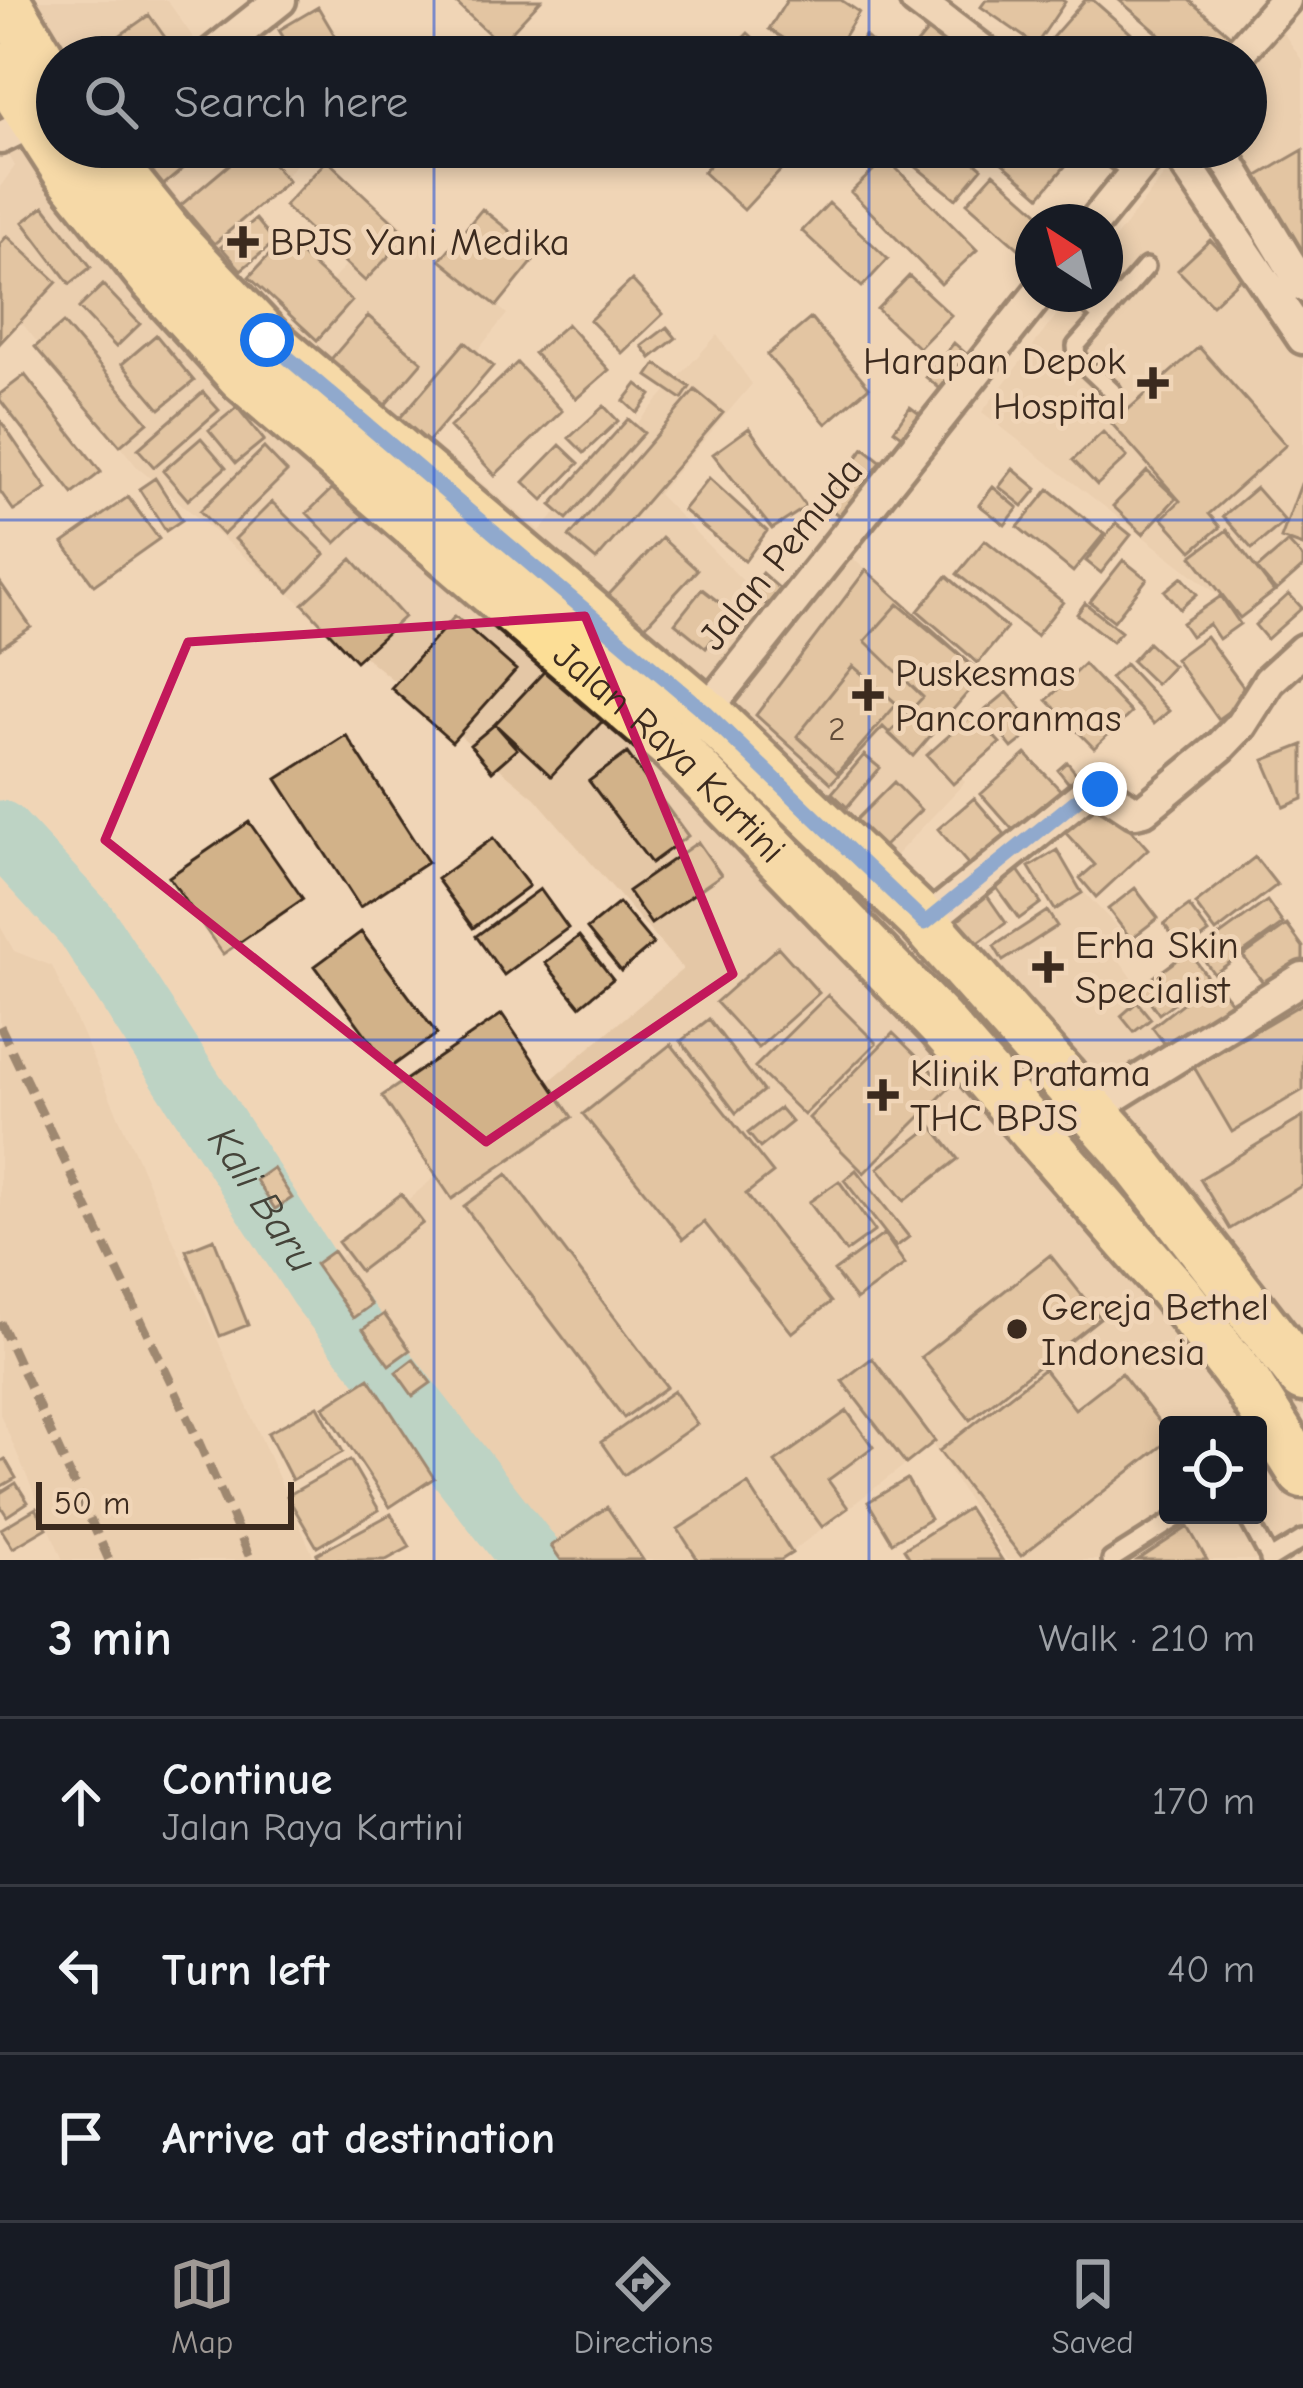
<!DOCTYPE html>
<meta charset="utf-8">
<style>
:root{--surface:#171b24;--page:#20242c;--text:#f1f3f6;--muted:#9ea1a6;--line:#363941;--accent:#9f9995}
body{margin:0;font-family:"Comic Neue",sans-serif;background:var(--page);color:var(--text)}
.controls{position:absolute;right:36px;bottom:36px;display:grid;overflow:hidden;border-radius:12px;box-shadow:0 6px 18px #0003}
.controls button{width:108px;height:108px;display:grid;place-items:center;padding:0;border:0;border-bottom:3px solid var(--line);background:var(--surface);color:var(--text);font:60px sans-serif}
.compass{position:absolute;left:1015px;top:204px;width:108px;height:108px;border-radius:50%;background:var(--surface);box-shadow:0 6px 18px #0003;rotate:324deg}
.scale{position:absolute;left:36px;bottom:30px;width:258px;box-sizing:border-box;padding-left:12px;border:6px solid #3b2a1e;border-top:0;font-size:33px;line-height:42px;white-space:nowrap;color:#3b2a1e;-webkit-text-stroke:9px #f0d5b7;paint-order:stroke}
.stop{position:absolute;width:36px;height:36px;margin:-27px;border:9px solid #1a73e8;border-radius:50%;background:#fff}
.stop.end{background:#1a73e8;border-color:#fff;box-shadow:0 3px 12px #0008}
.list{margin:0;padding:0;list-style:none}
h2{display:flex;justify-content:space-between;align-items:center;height:156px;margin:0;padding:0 48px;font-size:51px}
h2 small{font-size:39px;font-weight:400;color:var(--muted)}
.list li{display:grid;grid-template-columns:78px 1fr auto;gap:36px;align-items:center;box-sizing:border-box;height:168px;padding:0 48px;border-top:3px solid var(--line)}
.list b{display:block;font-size:45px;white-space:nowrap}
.list p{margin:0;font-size:39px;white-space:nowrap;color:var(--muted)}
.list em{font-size:39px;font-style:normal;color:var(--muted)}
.icon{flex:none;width:66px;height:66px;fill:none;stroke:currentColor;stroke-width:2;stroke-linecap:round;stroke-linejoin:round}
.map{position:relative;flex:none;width:1303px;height:1560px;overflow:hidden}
.search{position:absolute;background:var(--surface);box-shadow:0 6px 18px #0003;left:36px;right:36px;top:36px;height:132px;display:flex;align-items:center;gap:30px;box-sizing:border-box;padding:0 42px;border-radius:66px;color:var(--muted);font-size:45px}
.sheet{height:660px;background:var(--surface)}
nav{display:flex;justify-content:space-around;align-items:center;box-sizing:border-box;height:168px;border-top:3px solid var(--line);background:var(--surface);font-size:33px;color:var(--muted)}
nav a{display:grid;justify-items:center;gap:6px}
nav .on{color:var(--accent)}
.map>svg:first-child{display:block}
.built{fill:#e4c7a6;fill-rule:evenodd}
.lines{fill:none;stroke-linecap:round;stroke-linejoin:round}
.river{stroke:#7fd0d5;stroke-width:63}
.building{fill:#d2b289;stroke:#3b2a1e;stroke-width:3}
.lane-casing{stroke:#3b2a1e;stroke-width:24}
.street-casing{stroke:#3b2a1e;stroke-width:39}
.primary-casing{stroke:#3b2a1e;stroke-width:57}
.lane{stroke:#f0d5b7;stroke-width:15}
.street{stroke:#f0d5b7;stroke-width:30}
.primary{stroke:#fcde96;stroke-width:48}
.rail{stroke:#3b2a1e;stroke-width:9;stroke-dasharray:18 9;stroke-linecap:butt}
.route{stroke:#1a73e8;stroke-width:15}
.marked{fill:none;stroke:#c2185b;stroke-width:9;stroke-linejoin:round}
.grid{fill:none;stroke:#1d4ed8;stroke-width:3;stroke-opacity:0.55}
.poi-dot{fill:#3b2a1e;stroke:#f0d5b7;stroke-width:4.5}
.labels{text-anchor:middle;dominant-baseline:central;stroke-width:10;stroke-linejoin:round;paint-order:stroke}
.number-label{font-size:33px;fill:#614c39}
.poi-label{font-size:39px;fill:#3b2a1e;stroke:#f0d5b7;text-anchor:start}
.street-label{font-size:39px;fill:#3b2a1e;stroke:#f0d5b7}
.water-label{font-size:42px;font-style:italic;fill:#454339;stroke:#f0d5b7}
</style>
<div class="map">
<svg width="1303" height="1560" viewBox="0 0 1303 1560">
<rect width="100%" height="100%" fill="#f0d5b7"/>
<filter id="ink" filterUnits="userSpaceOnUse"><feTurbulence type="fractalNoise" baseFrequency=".00833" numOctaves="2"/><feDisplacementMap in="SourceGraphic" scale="24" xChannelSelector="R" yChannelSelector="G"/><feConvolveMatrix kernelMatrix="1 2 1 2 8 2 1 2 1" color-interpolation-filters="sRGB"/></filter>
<g filter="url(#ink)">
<path class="built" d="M0 0H167L199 46 231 26 261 57H57V147H312L212 256 294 326 389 214 507 314 415 428 540 531 717 335 752 384 658 494 788 627 842 549 973 664 909 727 965 782 883 869 968 964 1082 890 1137 948 1120 961 1218 1096 1303 1045V1560H1007L932 1444 781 1560H558L323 1271 683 969 535 798 138 468 18 318 0 326V187L15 166 0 139ZM1168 1425H1258V1515H1168Z
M1270 13 1303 62V329L1177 147H1246V57Z
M1177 168 1184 172 1303 355V567L1237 620 1220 596 982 412 1073 294H1105V252L1164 175Z
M0 926 14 951 52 966 315 1560H63L0 1414Z"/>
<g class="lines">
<path class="river" id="s1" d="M0 832 86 925 318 1285 533 1560"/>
</g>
<path class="building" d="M453 0H541L500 44Z
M787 0H841L859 12 831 57H813L769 29Z
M986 0H1062L1065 2 1036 45 981 7Z
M1085 0H1093L1158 57H1052L1042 49Z
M1119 0H1189L1231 36 1213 57H1186Z
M318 7 344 51 333 57H295L279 30Z
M149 15 179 57H89Z
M931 27 965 57H906Z
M748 33 774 57H725Z
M865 36 888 57H847Z
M137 147H197L202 153 160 188 130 152Z
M250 147H259L288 181 214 244 181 205Z
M727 147H757L781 170 744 210 703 172Z
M930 147H957L982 168 956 199 915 166Z
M984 147H1073L1078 151 1040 196Z
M1303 150V255L1258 176Z
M886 158 977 250 941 284 851 192Z
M327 160 408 236 365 281 284 206Z
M994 173 1049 222H1033V261L967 203Z
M829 203 888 259 862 287 802 231Z
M44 206 91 267 70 284 23 222Z
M482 209 539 254 497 306 440 260Z
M256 219 275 242 241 270 221 247Z
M7 236 57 282 0 343V244Z
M284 239 352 301 317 340 249 277Z
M1210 240 1244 275 1212 305 1178 270Z
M909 276 951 315 919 348 877 309Z
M632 280 663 314 622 353 590 320Z
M103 285 140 324 116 347 79 308Z
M368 316 422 362 380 411 326 365Z
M811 318 869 387 826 424 767 355Z
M63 323 148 422 120 446 35 347Z
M567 324 609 370 576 399 534 353Z
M667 327 676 338 651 358 642 346Z
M156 335 194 381 160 409 122 364Z
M465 342 493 366 422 449 394 425Z
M954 343 971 358 944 392 926 377Z
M1199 347 1286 445 1209 514 1220 527 1192 551 1162 518 1180 501 1112 424Z
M517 363 562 411 495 475 450 427Z
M656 364 690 387 682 399 648 376Z
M25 375 101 472 73 494 0 400V394Z
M637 384 651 395 637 413 624 401Z
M695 390 723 413 596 560 569 537Z
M203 392 219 410 154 467 138 449Z
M604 406 618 421 584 453 569 438Z
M237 407 264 440 236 463 209 430Z
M910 407 925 418 909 441 894 430Z
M628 419 644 433 567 519 551 505Z
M0 420 47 489 14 511 0 491Z
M749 428 806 507 772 529 713 454Z
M1103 432 1127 457 1097 485 1073 460Z
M201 438 226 467 188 500 163 471Z
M560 445 579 463 543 500 524 482Z
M264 448 287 472 223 535 200 511Z
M864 448 883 463 842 518 823 503Z
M1013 469 1037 489 1023 506 999 487Z
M1147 471 1176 498 1143 534 1113 506Z
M155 478 182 520 166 531 139 489Z
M709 478 767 531 745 561 683 510Z
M1301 484 1303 485V546L1281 538Z
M335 486 365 515 336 543 307 513Z
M993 487 1018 508 1005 525 979 505Z
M1256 488 1285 521 1252 549 1223 516Z
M1049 489 1104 534 1073 572 1018 527Z
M128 497 159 539 94 585 63 543Z
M272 502 325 554 289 592 235 539Z
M1116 523 1131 535 1101 573 1086 561Z
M1227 530 1274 592 1240 618 1192 556Z
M662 538 697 570 636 636 601 603Z
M985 540 1063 602 1036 636 957 574Z
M1288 542 1303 558V567L1276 591 1257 569Z
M352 559 404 617 356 661 303 604Z
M1123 560 1147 579 1114 621 1090 602Z
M866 570 983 675 913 756 883 727 831 783 756 715Z
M762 573 780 589 767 605 748 590Z
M947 576 1007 628 978 663 918 611Z
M1182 577 1197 594 1180 609 1165 591Z
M0 582 31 627 0 648Z
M702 589 733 613 706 648 675 623Z
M1289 594 1302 608 1267 639 1255 625Z
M1221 596 1240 624 1219 639 1209 624 1191 636 1182 623Z
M1085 603 1121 632 1112 642 1077 614Z
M898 604 983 675 913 756 889 734 923 697 865 641Z
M455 616 516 670 452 742 391 688Z
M1206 636 1250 696 1218 719 1175 659Z
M1148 643 1173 666 1156 684 1132 661Z
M554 661 610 713 551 776 495 724Z
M1084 664 1131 713 1094 748 1047 700Z
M1125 664 1169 711 1154 724 1110 678Z
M853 666 897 704 837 773 797 736Z
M1007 692 1037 728 1012 748 983 712Z
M973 714 1000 743 953 784 927 755Z
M495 724 517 749 492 771 470 745Z
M346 735 428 862 360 907 277 779Z
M1303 745V799L1284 807 1264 760Z
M627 753 688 836 651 863 589 781Z
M1026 754 1067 797 1021 839 981 794Z
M864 755 880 768 847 807 832 793Z
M1067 762 1084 783 1075 791 1058 770Z
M894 782 921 810 881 849 854 822Z
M1101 796 1148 849 1096 897 1080 878 1095 865 1062 829Z
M974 798 1015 846 979 877 938 829Z
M249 822 303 899 223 954 169 877Z
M493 838 529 886 473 928 437 879Z
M698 842 721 875 651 924 628 891Z
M1057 850 1082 893 1055 910 1029 867Z
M1255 857 1277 885 1216 932 1195 904Z
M1013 863 1041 903 1019 919 990 879Z
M979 884 1006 923 966 952 939 913Z
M1135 888 1158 918 1131 939 1108 909Z
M540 889 568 928 504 975 476 936Z
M1267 901 1283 924 1214 974 1198 951Z
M619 903 653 944 621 971 587 929Z
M1189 906 1209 933 1184 951 1164 924Z
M1047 911 1057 926 1003 961 994 946Z
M1287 925 1303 947V963L1268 989 1243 956Z
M361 932 437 1034 390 1068 315 966Z
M579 936 613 979 580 1006 545 963Z
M778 947 819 993 758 1048 716 1002Z
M1189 951 1208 978 1159 1014 1140 987Z
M1213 979 1235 1007 1173 1055 1152 1027Z
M828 995 876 1043 804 1115 755 1067Z
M1137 1002 1151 1019 1134 1032 1121 1016Z
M1303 1003V1090L1232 1132 1194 1067Z
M502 1014 572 1117 452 1199 382 1096Z
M709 1019 763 1091 736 1113 681 1041Z
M893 1033 949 1088 864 1173 809 1118Z
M671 1044 773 1173 746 1194 831 1302 792 1333 704 1222 683 1239 583 1114Z
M780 1108 792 1122 760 1148 748 1133Z
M1303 1117V1185L1230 1229 1200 1179Z
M932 1126 958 1159 904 1201 878 1168Z
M273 1168 292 1198 275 1209 256 1180Z
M856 1170 909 1237 896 1247 844 1180Z
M507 1174 667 1387 624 1418 464 1206Z
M839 1181 875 1231 846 1252 809 1202Z
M401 1194 423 1223 360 1271 338 1242Z
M884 1234 905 1264 856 1300 834 1271Z
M214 1239 248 1325 220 1336 186 1250Z
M333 1251 371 1305 353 1318 315 1264Z
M1050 1255 1100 1318 970 1420 921 1357Z
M384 1314 410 1350 389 1365 363 1329Z
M872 1358 935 1441 906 1464 842 1381Z
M413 1359 431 1383 413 1396 396 1372Z
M1044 1369 1075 1409 1121 1373 1168 1433V1441L1021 1556 939 1451Z
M369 1378 434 1478 390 1507 324 1407Z
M674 1391 697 1424 624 1475 601 1442Z
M318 1406 343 1452 292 1480 268 1433Z
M847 1411 873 1447 828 1480 848 1508 822 1527 775 1462Z
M5 1459 16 1478 0 1487V1462Z
M350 1460 379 1510 317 1547 287 1496Z
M907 1479 930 1519 892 1542 868 1502Z
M16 1483 28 1502 7 1516 0 1505V1493Z
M748 1484 792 1553 781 1560H698L678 1529Z
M607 1507 643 1560H561L551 1546Z
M36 1508 47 1528 13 1548 1 1529Z
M968 1508 1002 1560H911L904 1549Z
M391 1514 410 1547 386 1560H320L317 1554Z
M1188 1527 1207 1560H1138Z"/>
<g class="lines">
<g class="lane-casing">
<path id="lane" d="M1076 294 1102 317 1076 346 1077 358 1112 391
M1102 317 1146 267
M1246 1515 1270 1559
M1111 1560 1182 1515
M1269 1560 1303 1539"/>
</g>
<g class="street-casing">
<path id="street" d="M916 0 991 57
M208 57 280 0
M1235 57 1285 0
M0 138 34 121
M1111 147 1138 168
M1174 147 1303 338
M1219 147 1303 286
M1095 222 1156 147
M694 726 1038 294
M925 923 1088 791 1100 789 1135 812 1144 810 1220 747 1241 725 1269 681 1303 650
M1092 1110 1303 978"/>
</g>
<g class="primary-casing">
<g id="primary">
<path d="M5 0 57 86"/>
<path id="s2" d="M0 67 66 169 155 280 241 375 674 748 940 1023 1176 1293 1247 1384 1303 1473"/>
<path d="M98 147 174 241 267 340 705 712 925 923 1123 1146 1303 1377"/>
</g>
</g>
<use href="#lane" class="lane"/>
<use href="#street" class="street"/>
<use href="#primary" class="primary"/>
<path class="rail" d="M0 1026 189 1420 251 1560
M0 1322 109 1560"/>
</g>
</g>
<g class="lines" filter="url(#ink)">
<path class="route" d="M267 340 705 712 925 923 1088 791 1100 789"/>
</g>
<path d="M0 0H1303V1560H0ZM585 616 733 974 486 1142 105 840 188 642Z" fill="#f0d5b7" fill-opacity=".55" fill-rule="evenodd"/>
<path class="marked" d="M585 616 733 974 486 1142 105 840 188 642Z"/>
<path class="grid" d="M434 0V57M869 0V57M434 147V1560M869 147V1560M0 520H1303M0 1040H1303"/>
<g class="poi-dot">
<path d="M237 224h12v12h12v12h-12v12h-12v-12h-12v-12h12z"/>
<path d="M1147 365h12v12h12v12h-12v12h-12v-12h-12v-12h12z"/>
<path d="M862 677h12v12h12v12h-12v12h-12v-12h-12v-12h12z"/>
<path d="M1042 949h12v12h12v12h-12v12h-12v-12h-12v-12h12z"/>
<path d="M877 1077h12v12h12v12h-12v12h-12v-12h-12v-12h12z"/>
<circle cx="1017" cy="1329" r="12"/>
</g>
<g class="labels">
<g class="number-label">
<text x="837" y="729">2</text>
</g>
<g class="poi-label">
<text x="270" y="242">BPJS Yani Medika</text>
<text x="1126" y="361" text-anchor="end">Harapan Depok<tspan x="1126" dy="45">Hospital</tspan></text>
<text x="895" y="673">Puskesmas<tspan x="895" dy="45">Pancoranmas</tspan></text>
<text x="1075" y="945">Erha Skin<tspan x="1075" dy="45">Specialist</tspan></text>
<text x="910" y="1073">Klinik Pratama<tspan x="910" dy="45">THC BPJS</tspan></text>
<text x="1041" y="1307">Gereja Bethel<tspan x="1041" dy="45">Indonesia</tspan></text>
</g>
<g class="street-label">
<text transform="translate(781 554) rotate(-51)">Jalan Pemuda</text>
<text stroke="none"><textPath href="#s2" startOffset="963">Jalan Raya Kartini</textPath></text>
</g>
<g class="water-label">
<text stroke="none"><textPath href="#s1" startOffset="453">Kali Baru</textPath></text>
</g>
</g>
</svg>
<div class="controls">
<button><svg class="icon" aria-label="locate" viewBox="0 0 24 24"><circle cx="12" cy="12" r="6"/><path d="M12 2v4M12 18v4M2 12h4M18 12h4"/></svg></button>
</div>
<svg class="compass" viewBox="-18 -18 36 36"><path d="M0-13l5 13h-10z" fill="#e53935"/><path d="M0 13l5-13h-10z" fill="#9ea1a6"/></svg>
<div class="scale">50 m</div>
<div class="stop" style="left:267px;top:340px"></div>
<div class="stop end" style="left:1100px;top:789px"></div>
<div class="search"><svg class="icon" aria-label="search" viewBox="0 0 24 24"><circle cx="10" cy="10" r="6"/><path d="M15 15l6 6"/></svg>Search here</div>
</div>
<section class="sheet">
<h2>3 min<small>Walk · 210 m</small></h2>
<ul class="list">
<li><svg class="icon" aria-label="ahead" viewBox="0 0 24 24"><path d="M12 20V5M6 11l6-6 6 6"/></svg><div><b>Continue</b><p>Jalan Raya Kartini</p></div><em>170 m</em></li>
<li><svg class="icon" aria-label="left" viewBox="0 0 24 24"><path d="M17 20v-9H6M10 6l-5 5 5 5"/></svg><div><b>Turn left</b></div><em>40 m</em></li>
<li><svg class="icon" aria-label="arrive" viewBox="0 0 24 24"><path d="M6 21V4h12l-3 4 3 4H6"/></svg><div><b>Arrive at destination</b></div></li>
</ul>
</section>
<nav>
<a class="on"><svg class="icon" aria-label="map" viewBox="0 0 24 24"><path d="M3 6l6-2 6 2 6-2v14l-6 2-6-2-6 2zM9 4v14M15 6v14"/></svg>Map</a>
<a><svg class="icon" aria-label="directions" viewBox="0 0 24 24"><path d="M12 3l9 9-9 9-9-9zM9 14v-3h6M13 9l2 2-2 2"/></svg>Directions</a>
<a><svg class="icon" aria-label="saved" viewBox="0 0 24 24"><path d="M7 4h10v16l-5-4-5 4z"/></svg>Saved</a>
</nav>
